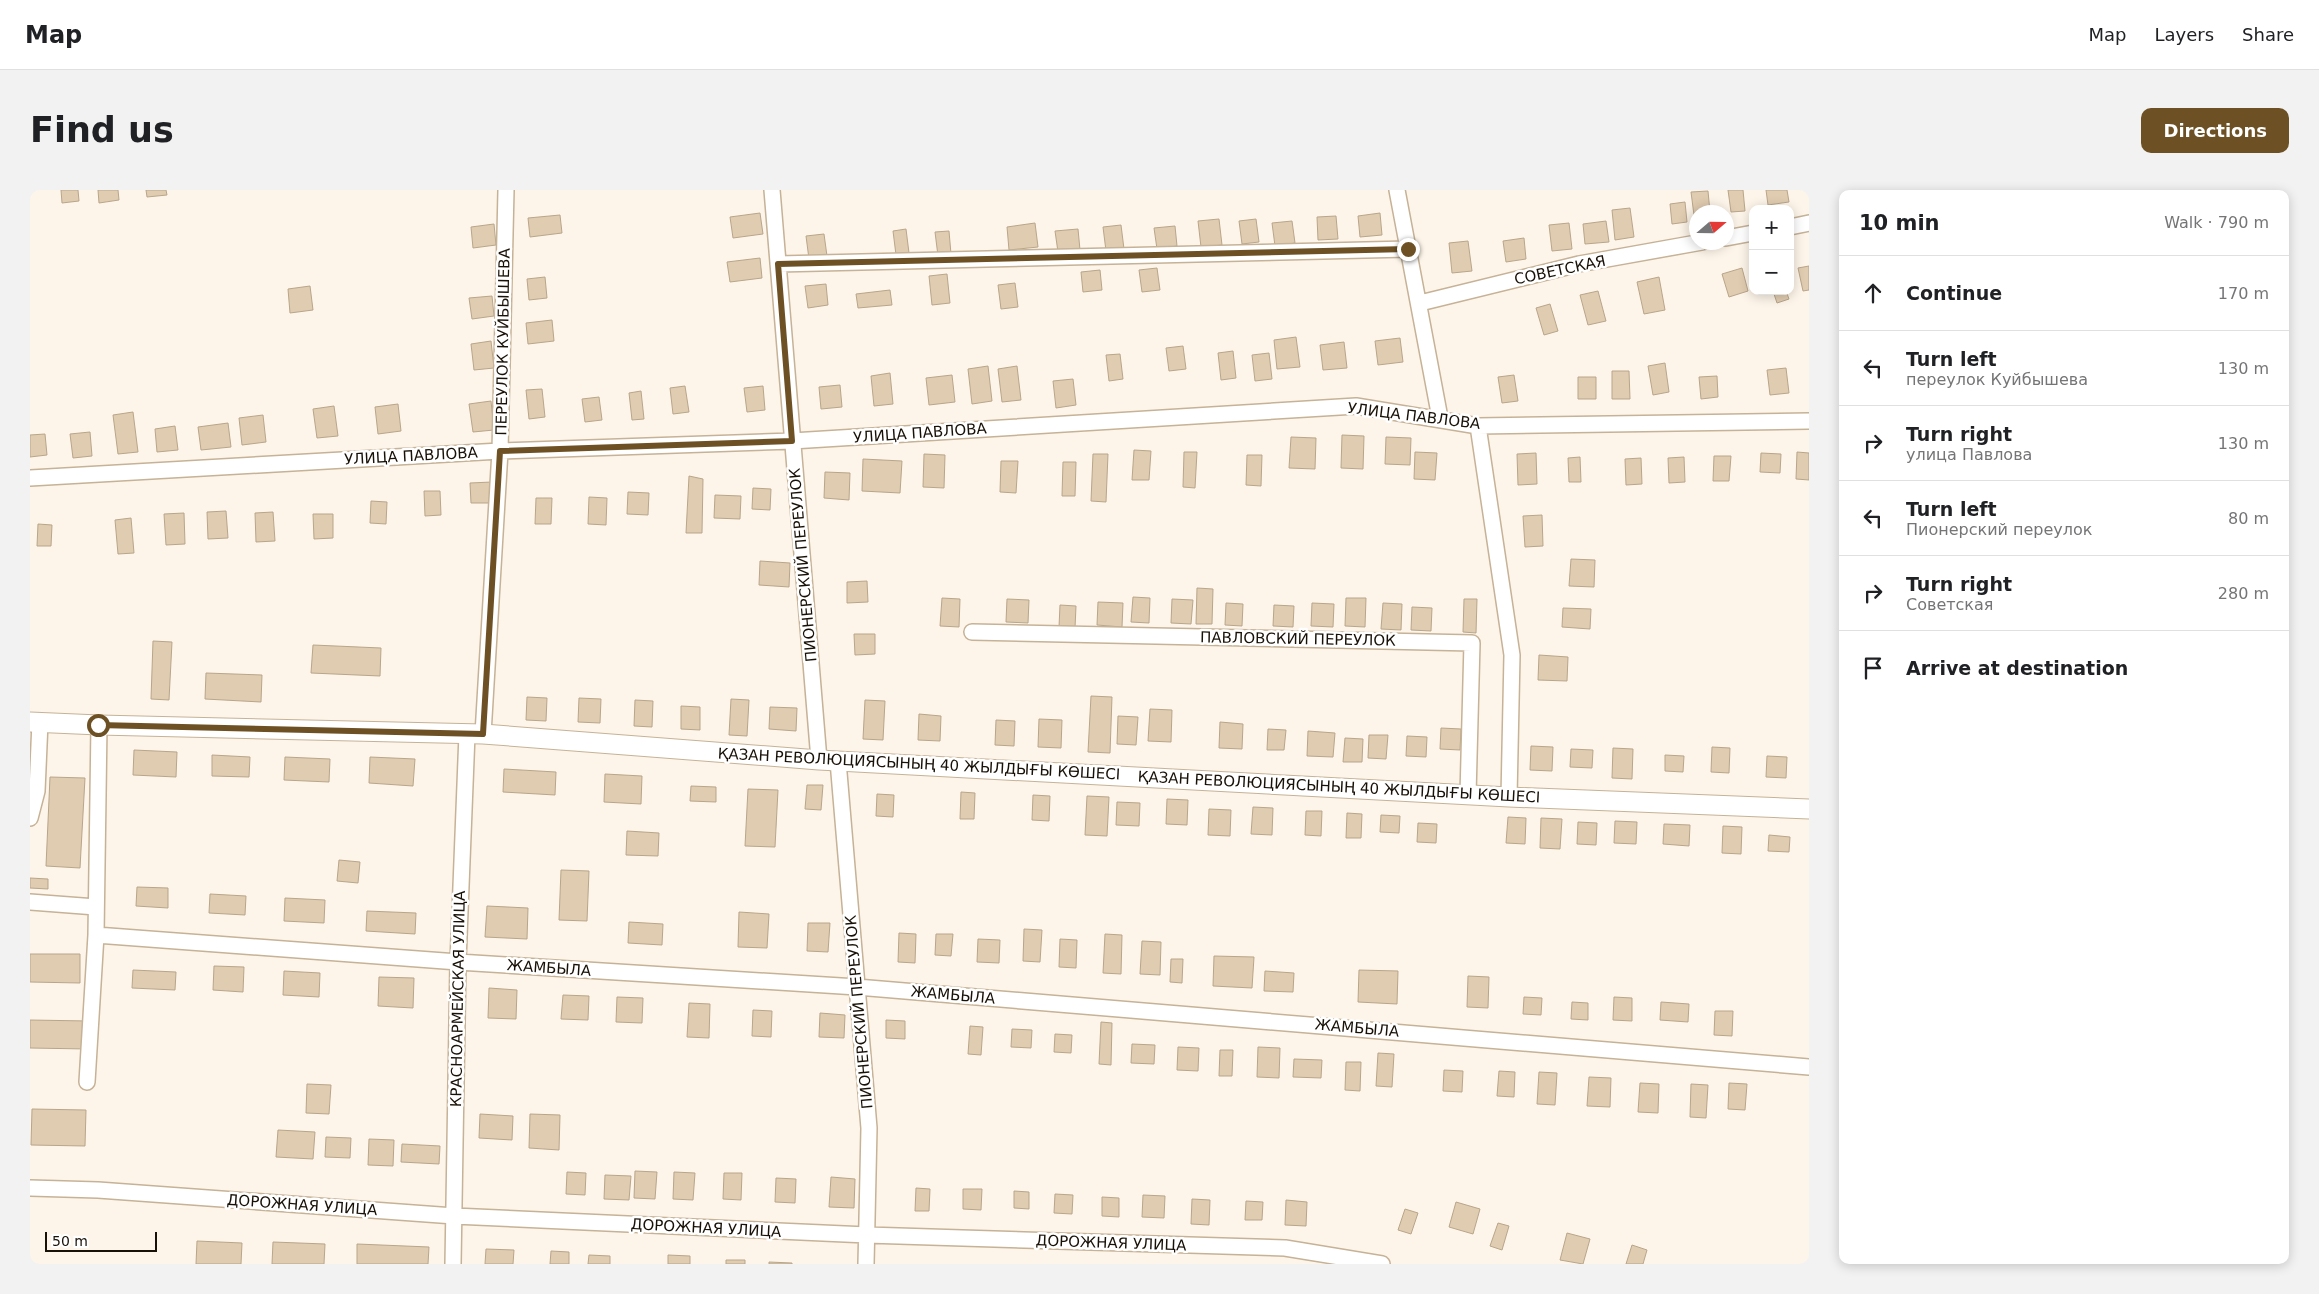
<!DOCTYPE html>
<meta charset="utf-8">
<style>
:root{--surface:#fff;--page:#f2f2f2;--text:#202124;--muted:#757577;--line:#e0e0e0;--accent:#6d5124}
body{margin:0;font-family:"DejaVu Sans",sans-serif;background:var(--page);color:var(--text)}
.controls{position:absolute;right:15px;top:15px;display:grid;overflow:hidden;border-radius:10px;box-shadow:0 2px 12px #0003}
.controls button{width:45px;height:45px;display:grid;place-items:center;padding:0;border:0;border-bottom:1px solid var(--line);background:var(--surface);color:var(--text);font:25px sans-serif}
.compass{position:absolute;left:1659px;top:15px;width:45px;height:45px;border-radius:50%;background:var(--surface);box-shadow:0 2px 12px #0003;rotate:70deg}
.scale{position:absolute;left:15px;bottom:12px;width:112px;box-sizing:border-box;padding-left:5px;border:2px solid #181107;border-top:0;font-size:14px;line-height:18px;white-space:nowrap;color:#181107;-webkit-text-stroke:4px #fff;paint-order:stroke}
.stop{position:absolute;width:15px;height:15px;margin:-11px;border:4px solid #6d5124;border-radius:50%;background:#fff}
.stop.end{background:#6d5124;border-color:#fff;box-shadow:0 1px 5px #0008}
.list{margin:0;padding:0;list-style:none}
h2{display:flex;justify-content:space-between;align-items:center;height:65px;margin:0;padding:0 20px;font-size:21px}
h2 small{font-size:16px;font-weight:400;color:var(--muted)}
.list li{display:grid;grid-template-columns:32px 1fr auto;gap:15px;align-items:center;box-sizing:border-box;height:75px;padding:0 20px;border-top:1px solid var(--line)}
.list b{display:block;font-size:19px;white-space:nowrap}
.list p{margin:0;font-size:16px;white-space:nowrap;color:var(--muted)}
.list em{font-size:16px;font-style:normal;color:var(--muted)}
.icon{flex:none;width:28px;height:28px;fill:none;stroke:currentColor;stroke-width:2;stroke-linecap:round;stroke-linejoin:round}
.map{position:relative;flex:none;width:1779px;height:1074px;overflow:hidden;border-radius:10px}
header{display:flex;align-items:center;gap:30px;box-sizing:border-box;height:70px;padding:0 25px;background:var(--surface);border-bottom:1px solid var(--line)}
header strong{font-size:24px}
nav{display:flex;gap:28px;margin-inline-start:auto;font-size:18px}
.intro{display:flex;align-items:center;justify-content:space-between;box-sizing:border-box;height:120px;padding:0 30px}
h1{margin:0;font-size:35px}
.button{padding:12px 22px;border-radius:10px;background:var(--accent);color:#fff;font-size:18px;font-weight:700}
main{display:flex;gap:30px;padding:0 30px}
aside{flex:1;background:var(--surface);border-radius:10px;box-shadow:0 2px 12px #0003}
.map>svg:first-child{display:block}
.building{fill:#e0ccb0;stroke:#b9a58a}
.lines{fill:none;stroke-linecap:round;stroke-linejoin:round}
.minor-casing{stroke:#c6b296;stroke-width:18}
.tertiary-casing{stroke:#c6b296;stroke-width:21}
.minor{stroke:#fff;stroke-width:15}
.tertiary{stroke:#fff;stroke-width:19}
.route{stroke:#6d5124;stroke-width:6}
.labels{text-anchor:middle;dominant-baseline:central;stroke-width:5;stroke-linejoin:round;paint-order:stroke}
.street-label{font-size:15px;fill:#181107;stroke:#fff}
</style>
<header>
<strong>Map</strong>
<nav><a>Map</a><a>Layers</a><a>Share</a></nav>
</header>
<div class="intro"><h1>Find us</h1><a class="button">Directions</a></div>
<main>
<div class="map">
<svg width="1779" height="1074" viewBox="0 0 1779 1074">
<rect width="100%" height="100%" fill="#fdf5e9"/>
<path class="building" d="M31 0H48L49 11 32 13Z
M68 0H88L89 10 69 13Z
M116 0H136L137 5 117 7Z
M1698 0H1713L1715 21 1701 22Z
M1736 0H1757L1759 12 1738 15Z
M1678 1 1680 22H1666L1665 33 1661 2Z
M1655 12 1657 32 1642 34 1640 14Z
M1600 18 1604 47 1585 50 1582 20Z
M730 23 733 44 703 48 700 27Z
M1350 23 1352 45 1330 47 1328 26Z
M530 25 532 43 500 47 498 28Z
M1306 26 1308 49 1288 50 1287 27Z
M1189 29 1192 55 1171 57 1168 31Z
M1226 29 1229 52 1212 54 1209 31Z
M1262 31 1265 53 1245 56 1242 33Z
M1576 31 1579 52 1555 54 1553 34Z
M1005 33 1008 57 979 60 977 37Z
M1539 33 1542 59 1522 61 1519 35Z
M464 34 466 55 443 58 441 37Z
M1091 35 1094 59 1076 61 1073 37Z
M1145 36 1147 56 1127 59 1124 38Z
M876 39 879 63 866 65 863 41Z
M1048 39 1050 60 1028 62 1025 41Z
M919 41 921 64 908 66 905 42Z
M794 44 797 66 779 69 776 46Z
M1494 48 1496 69 1476 72 1473 51Z
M1438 51 1442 81 1422 83 1419 53Z
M730 68 732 88 700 92 697 72Z
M1779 76V100L1773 101 1768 78Z
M1127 78 1130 100 1112 102 1109 80Z
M1712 78 1718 101 1699 107 1692 84Z
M1070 80 1072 100 1053 102 1051 82Z
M917 84 920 113 902 115 899 86Z
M515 87 517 108 499 110 497 89Z
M1629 87 1635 120 1614 124 1607 92Z
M985 93 988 117 971 119 968 95Z
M796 94 798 115 778 118 775 96Z
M280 96 283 120 260 123 258 99Z
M860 100 862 115 828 118 826 104Z
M1568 101 1576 131 1558 135 1550 105Z
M1743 101H1756L1759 109 1747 113Z
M462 106 464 126 442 129 439 108Z
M1520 114 1528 141 1514 145 1506 118Z
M522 130 524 151 498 154 496 133Z
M1266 147 1270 177 1247 179 1244 150Z
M1370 148 1373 172 1348 175 1345 151Z
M461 151 464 178 444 180 441 154Z
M1314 152 1317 178 1293 180 1290 155Z
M1153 156 1156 179 1139 181 1136 158Z
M1203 161 1206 188 1191 190 1188 163Z
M1239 163 1242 189 1225 191 1222 165Z
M1090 164 1093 189 1079 191 1076 165Z
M1635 173 1639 202 1623 205 1618 176Z
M958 176 962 211 942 214 938 179Z
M987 176 991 210 972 212 968 179Z
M1756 178 1759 203 1740 205 1737 180Z
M1582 181H1599L1600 209H1582Z
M860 183 863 214 844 216 841 186Z
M922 185 925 212 899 215 896 188Z
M1484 185 1488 211 1472 213 1468 187Z
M1687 186 1688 207 1671 209 1669 187Z
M1548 187H1566V209H1548Z
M1043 189 1046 215 1026 218 1023 191Z
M810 195 812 217 791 219 789 197Z
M655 196 659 222 643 224 640 198Z
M733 196 735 220 717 222 714 198Z
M512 199 515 227 499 229 496 200Z
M611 201 614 229 602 230 599 203Z
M569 207 572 230 555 232 552 209Z
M461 211 464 240 443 242 439 214Z
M368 214 371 241 348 244 345 217Z
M304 216 308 246 287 248 283 219Z
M103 222 108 262 88 264 83 225Z
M233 225 236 252 212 255 209 228Z
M198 233 201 257 171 260 168 237Z
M145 236 148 260 127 262 125 239Z
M60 242 62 266 43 268 40 244Z
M15 244 17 265 0 267V245Z
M1312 245 1334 246 1333 279 1311 278Z
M1261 247 1286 248 1285 279 1259 278Z
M1356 247 1381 248 1380 275 1355 274Z
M1104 260 1121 261 1119 290H1102Z
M1154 262H1167L1165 298 1153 297Z
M1385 262 1407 263 1405 290 1384 289Z
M1767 262 1779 263V290L1766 289Z
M1506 263 1507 294 1488 295 1487 264Z
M1731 263 1751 264 1750 283 1730 282Z
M894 264 915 265 914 298 893 297Z
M1063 264H1078L1076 312 1061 311Z
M1217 265H1232L1231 296 1216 295Z
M1684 266H1701L1699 291H1683Z
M1550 267 1551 292H1539L1538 268Z
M1654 267 1655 292 1639 293 1638 268Z
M1611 268 1612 294 1596 295 1595 269Z
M833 269 872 271 870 303 832 301Z
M971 271H988L986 303 970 302Z
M1033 272H1046L1045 306H1032Z
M795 282 820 283 819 310 794 308Z
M659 286 673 289 672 343H656Z
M462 292 463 313H441L440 293Z
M723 298 741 299 740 320 722 319Z
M394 301H410L411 325 395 326Z
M598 302 619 303 618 325 597 324Z
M685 305 711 306 710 329 684 328Z
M559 307 577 308 576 335 558 334Z
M506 308H522L521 334H505Z
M341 311 357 312 356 334 340 333Z
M196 321 198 348 178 349 177 322Z
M243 322 245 351 226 352 225 323Z
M154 323 155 354 136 355 134 324Z
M283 324H303V348L284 349Z
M1512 325 1513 356 1495 357 1493 326Z
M101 328 104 363 88 364 85 330Z
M8 334 22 335 21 356H7Z
M1541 369 1565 370 1564 397 1539 396Z
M730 371 760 373 759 397 729 395Z
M837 391 838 412 817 413V392Z
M1167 398 1183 399 1182 434H1166Z
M1103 407 1120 408 1119 433 1101 432Z
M912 408 930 409 929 437 910 436Z
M1316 408H1336L1335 437 1315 436Z
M977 409 999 410 998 433 976 432Z
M1142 409 1163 410 1161 434 1141 433Z
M1434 409H1447L1446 443 1433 442Z
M1068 412 1093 413 1092 437 1067 435Z
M1196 413 1213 414 1212 436 1195 435Z
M1282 413 1304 414 1303 437 1281 436Z
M1353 413 1372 414 1371 440 1351 439Z
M1030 415 1046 416 1045 438 1029 437Z
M1244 415 1264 416 1263 437 1243 436Z
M1382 417 1402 418 1401 441 1381 440Z
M1533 418 1561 419 1560 439 1532 437Z
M824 444H845V464L825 465Z
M123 451 142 452 139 510 121 509Z
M283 455 351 458 350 486 281 483Z
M1509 465 1538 467 1537 491 1508 490Z
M176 483 232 485 231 512 175 509Z
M1061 506 1082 507 1080 563 1058 562Z
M497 507 517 508 516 531 496 530Z
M549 508 571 509 570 533 548 532Z
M701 509 719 510 717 546 699 545Z
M605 510 623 511 622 537 604 536Z
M835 510 855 511 853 550 833 549Z
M651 516 670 517V540L651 539Z
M740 517 767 518 766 541 739 539Z
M1120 519 1142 520 1141 552 1118 551Z
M889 524 911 526 910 551 888 550Z
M1088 526 1108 527 1106 555 1087 554Z
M1009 529 1032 530 1031 558 1008 557Z
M966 530 985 531 984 556 965 555Z
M1190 532 1213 534 1212 559 1189 558Z
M1411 538 1431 539 1430 560 1410 559Z
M1238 539 1256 540 1254 560H1237Z
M1278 541 1305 543 1303 567 1277 566Z
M1339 545H1358L1356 569 1338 568Z
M1377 546 1397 547 1396 567 1376 566Z
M1315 548 1333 549 1332 572H1313Z
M1501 556 1523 557 1522 581 1500 580Z
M1682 557 1700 558 1699 583 1681 582Z
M1583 558 1603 559 1602 589 1582 588Z
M1541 559 1563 560 1562 578 1540 577Z
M104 560 147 562 146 587 103 585Z
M182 565 220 567 219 587 182 586Z
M1635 565 1654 566 1653 582 1635 581Z
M1737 566 1757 567 1756 588 1736 587Z
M255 567 300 569 299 592 254 590Z
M340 567 385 569 383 596 339 593Z
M474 579 526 582 525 605 473 602Z
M575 584 612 586 611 614 574 612Z
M20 587 55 588 50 678 16 676Z
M777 595H793L791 620 775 619Z
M661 596 686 597V612L660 611Z
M718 599 748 600 745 657 715 656Z
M931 602 945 603 944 629H930Z
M847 604 864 605 863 627 846 626Z
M1003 605 1020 606 1019 631 1002 630Z
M1057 606 1079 607 1077 646 1055 645Z
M1137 609 1158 610 1157 635 1136 634Z
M1087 612 1110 613 1109 636 1086 635Z
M1223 617 1243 618 1242 645 1221 644Z
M1179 619 1201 620 1200 646 1178 645Z
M1276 621H1292L1291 646 1275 645Z
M1317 623 1332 624 1331 648H1316Z
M1351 625 1370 626 1369 643 1350 642Z
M1478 627 1496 628 1495 654 1476 653Z
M1511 628 1532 629 1530 659 1510 658Z
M1585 631 1607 632 1606 654 1584 653Z
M1548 632 1567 633 1566 655 1547 654Z
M1388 633 1407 634 1406 653 1387 652Z
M1634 634 1660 635 1659 656 1633 654Z
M1693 636 1712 637 1711 664 1692 663Z
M597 641 629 643 628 666 596 665Z
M1739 645 1760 647 1759 662 1738 661Z
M309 670 330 672 328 693 307 691Z
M531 680 559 681 557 731 529 730Z
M0 688 18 689V699L0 698Z
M107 697 138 698V718L106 716Z
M180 704 216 706 215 725 179 723Z
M255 708 295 710 294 733 254 731Z
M457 716 498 718 497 749 455 747Z
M337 721 386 723 385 744 336 741Z
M709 722 739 724 737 758 708 757Z
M599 732 633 734 632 755 598 753Z
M778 733H800L798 762 777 761Z
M994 739 1012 740 1010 772 993 771Z
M869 743 886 744 885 773 868 772Z
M906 744H923L921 766 905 765Z
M1075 744 1092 745 1091 784 1073 783Z
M948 749 970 750 969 773 947 772Z
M1030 749 1047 750 1046 778 1029 777Z
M1112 751 1131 752 1130 785 1110 784Z
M0 764H50V793L0 792Z
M1184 766 1224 767 1222 798 1183 796Z
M1141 769H1153L1152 793 1140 792Z
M184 776 214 777 213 802 183 800Z
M103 780 146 782 145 800 102 798Z
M1329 780 1368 781 1367 814 1328 812Z
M254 781 290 783 289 807 253 805Z
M1235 781 1264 783 1263 802 1234 801Z
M1438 786 1459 787 1458 818 1437 817Z
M349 787 384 788 383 818 348 816Z
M459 798 487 800 486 829 458 828Z
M533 805 559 806 558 830 531 829Z
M587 807 613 808 612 833 586 832Z
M1494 807 1512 808 1511 825 1493 824Z
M1584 807 1602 808V831L1583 830Z
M1542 812 1558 813V830L1541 829Z
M1631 812 1659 814 1658 832 1630 830Z
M659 813 680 814 679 848 657 847Z
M723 820 742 821 741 847 722 846Z
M1685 821H1703L1702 846 1684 845Z
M790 823 815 825 814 848 789 847Z
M0 830 58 831 57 859 0 858Z
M856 830 875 831V849L856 848Z
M1071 832 1082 833 1081 875 1069 874Z
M940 836 953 837 951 865 938 864Z
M982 839 1002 840 1001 858 981 857Z
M1025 844 1042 845 1041 863 1024 862Z
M1102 854 1125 855 1124 874 1101 873Z
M1148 857 1169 858 1168 881 1147 880Z
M1228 857 1250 858 1249 888 1227 887Z
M1190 860H1203L1202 886H1189Z
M1348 863 1364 864 1362 897 1346 896Z
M1264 869 1292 870 1291 888 1263 887Z
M1316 872H1331L1330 901 1315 900Z
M1414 880 1433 881 1432 902 1413 901Z
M1469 881 1485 882 1484 907 1467 906Z
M1509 882 1527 883 1525 915 1507 914Z
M1559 887 1581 888 1580 917 1557 916Z
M1610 893 1629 894 1628 923 1608 922Z
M1699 893 1717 894 1715 920 1698 919Z
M277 894 301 895 299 924 276 923Z
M1661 894 1678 895 1676 928 1660 927Z
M2 919 56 920 55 956 1 955Z
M450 924 483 926 482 950 449 948Z
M500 924 530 925 529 960 499 958Z
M248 940 285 942 283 969 246 967Z
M296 947 321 948 320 968 295 967Z
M339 949 364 950 363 976 338 975Z
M372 954 410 956 409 974 371 972Z
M605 981 627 982 625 1009 604 1008Z
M537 982 556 983 555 1005 536 1004Z
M644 982 665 983 663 1010 643 1009Z
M694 983H712L711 1010 693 1009Z
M575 985 601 986 599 1010 574 1009Z
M801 987 825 989 824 1018 799 1017Z
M746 988 766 989 765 1013 745 1012Z
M886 998 900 999 899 1021H885Z
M933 999H952L951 1020 933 1019Z
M984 1001 999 1002V1019L984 1018Z
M1025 1004 1043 1005 1042 1024 1024 1023Z
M1113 1005 1135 1006 1134 1028 1112 1027Z
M1072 1007 1089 1008V1027L1072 1026Z
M1162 1009 1180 1010 1179 1035 1161 1034Z
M1256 1010 1277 1012 1276 1036 1255 1035Z
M1216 1011 1233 1012 1232 1030H1215Z
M1426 1012 1450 1019 1443 1044 1419 1037Z
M1375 1019 1388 1023 1381 1044 1368 1040Z
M1468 1033 1479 1036 1472 1060 1460 1056Z
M1537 1043 1560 1049 1553 1074 1530 1070Z
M167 1051 212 1053 211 1074H166Z
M243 1052 295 1054 294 1074H242Z
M327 1054 399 1057 398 1074H327Z
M1602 1055 1617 1060 1613 1074H1596Z
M456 1059 484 1060 483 1074H455Z
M521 1061 539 1062V1074H520Z
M559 1065 580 1066V1074H558Z
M638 1065 660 1066V1074H638Z
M696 1070H715V1074H696Z
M739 1072 762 1073V1074H739Z"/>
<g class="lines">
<g class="minor-casing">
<path id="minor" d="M742 0 789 570
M1367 0 1410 228
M1760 37 1779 33
M1696 48 1723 43
M748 74 1378 59
M1390 113 1549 74 1672 52
M1448 236 1482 465 1479 607
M0 288 470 261 762 251 1326 216 1448 236 1779 231
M942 442 1442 453 1438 605
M453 544 470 261 476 0
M808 571 839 938 836 1074
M0 628 7 601 10 532
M0 712 66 717
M66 745 428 772 827 797 1779 877
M57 892 66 745 69 535
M0 998 68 1000 424 1026 837 1045 1255 1058 1352 1074
M423 1074 428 772 437 544"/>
</g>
<g class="tertiary-casing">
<path id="tertiary" d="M0 532 69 535 453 544 789 570 1479 607 1779 619"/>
</g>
<use href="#minor" class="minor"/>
<use href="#tertiary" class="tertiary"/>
</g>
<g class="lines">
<path class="route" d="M68 535 453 544 470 261 762 251 748 74 1378 59"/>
</g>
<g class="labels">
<g class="street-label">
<text transform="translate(1530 80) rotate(-12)">СОВЕТСКАЯ</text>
<text transform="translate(473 152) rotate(-89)">ПЕРЕУЛОК КУЙБЫШЕВА</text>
<text transform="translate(1384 226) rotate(7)">УЛИЦА ПАВЛОВА</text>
<text transform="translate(890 243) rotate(-4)">УЛИЦА ПАВЛОВА</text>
<text transform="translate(381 266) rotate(-3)">УЛИЦА ПАВЛОВА</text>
<text transform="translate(773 375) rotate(-95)">ПИОНЕРСКИЙ ПЕРЕУЛОК</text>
<text transform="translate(1268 449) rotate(1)">ПАВЛОВСКИЙ ПЕРЕУЛОК</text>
<text transform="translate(889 574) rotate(3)">ҚАЗАН РЕВОЛЮЦИЯСЫНЫҢ 40 ЖЫЛДЫҒЫ КӨШЕСІ</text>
<text transform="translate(1309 597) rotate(3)">ҚАЗАН РЕВОЛЮЦИЯСЫНЫҢ 40 ЖЫЛДЫҒЫ КӨШЕСІ</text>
<text transform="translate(519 778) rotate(4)">ЖАМБЫЛА</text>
<text transform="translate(923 805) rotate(5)">ЖАМБЫЛА</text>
<text transform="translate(428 809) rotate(-89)">КРАСНОАРМЕЙСКАЯ УЛИЦА</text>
<text transform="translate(829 822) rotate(-95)">ПИОНЕРСКИЙ ПЕРЕУЛОК</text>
<text transform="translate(1327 838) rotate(5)">ЖАМБЫЛА</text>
<text transform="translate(272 1015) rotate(4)">ДОРОЖНАЯ УЛИЦА</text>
<text transform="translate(676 1038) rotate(3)">ДОРОЖНАЯ УЛИЦА</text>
<text transform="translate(1081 1053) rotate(2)">ДОРОЖНАЯ УЛИЦА</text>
</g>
</g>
</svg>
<div class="controls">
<button>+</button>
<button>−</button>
</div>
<svg class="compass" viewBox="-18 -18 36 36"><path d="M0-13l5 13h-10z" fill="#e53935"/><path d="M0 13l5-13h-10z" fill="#757577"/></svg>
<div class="scale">50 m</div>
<div class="stop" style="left:68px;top:535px"></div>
<div class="stop end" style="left:1378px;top:59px"></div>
</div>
<aside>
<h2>10 min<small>Walk · 790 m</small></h2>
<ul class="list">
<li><svg class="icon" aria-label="ahead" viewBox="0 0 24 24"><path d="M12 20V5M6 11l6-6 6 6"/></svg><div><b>Continue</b></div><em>170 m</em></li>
<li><svg class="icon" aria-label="left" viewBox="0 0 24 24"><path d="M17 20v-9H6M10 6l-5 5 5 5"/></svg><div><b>Turn left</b><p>переулок Куйбышева</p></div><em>130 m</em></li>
<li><svg class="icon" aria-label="right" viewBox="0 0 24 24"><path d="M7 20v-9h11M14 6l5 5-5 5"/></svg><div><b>Turn right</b><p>улица Павлова</p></div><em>130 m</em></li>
<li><svg class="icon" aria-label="left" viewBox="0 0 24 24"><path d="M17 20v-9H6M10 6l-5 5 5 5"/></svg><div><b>Turn left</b><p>Пионерский переулок</p></div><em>80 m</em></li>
<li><svg class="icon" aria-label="right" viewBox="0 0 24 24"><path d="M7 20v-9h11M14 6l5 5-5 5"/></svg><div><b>Turn right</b><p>Советская</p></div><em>280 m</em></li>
<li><svg class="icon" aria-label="arrive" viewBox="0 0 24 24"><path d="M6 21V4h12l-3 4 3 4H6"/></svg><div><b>Arrive at destination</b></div></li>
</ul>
</aside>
</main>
